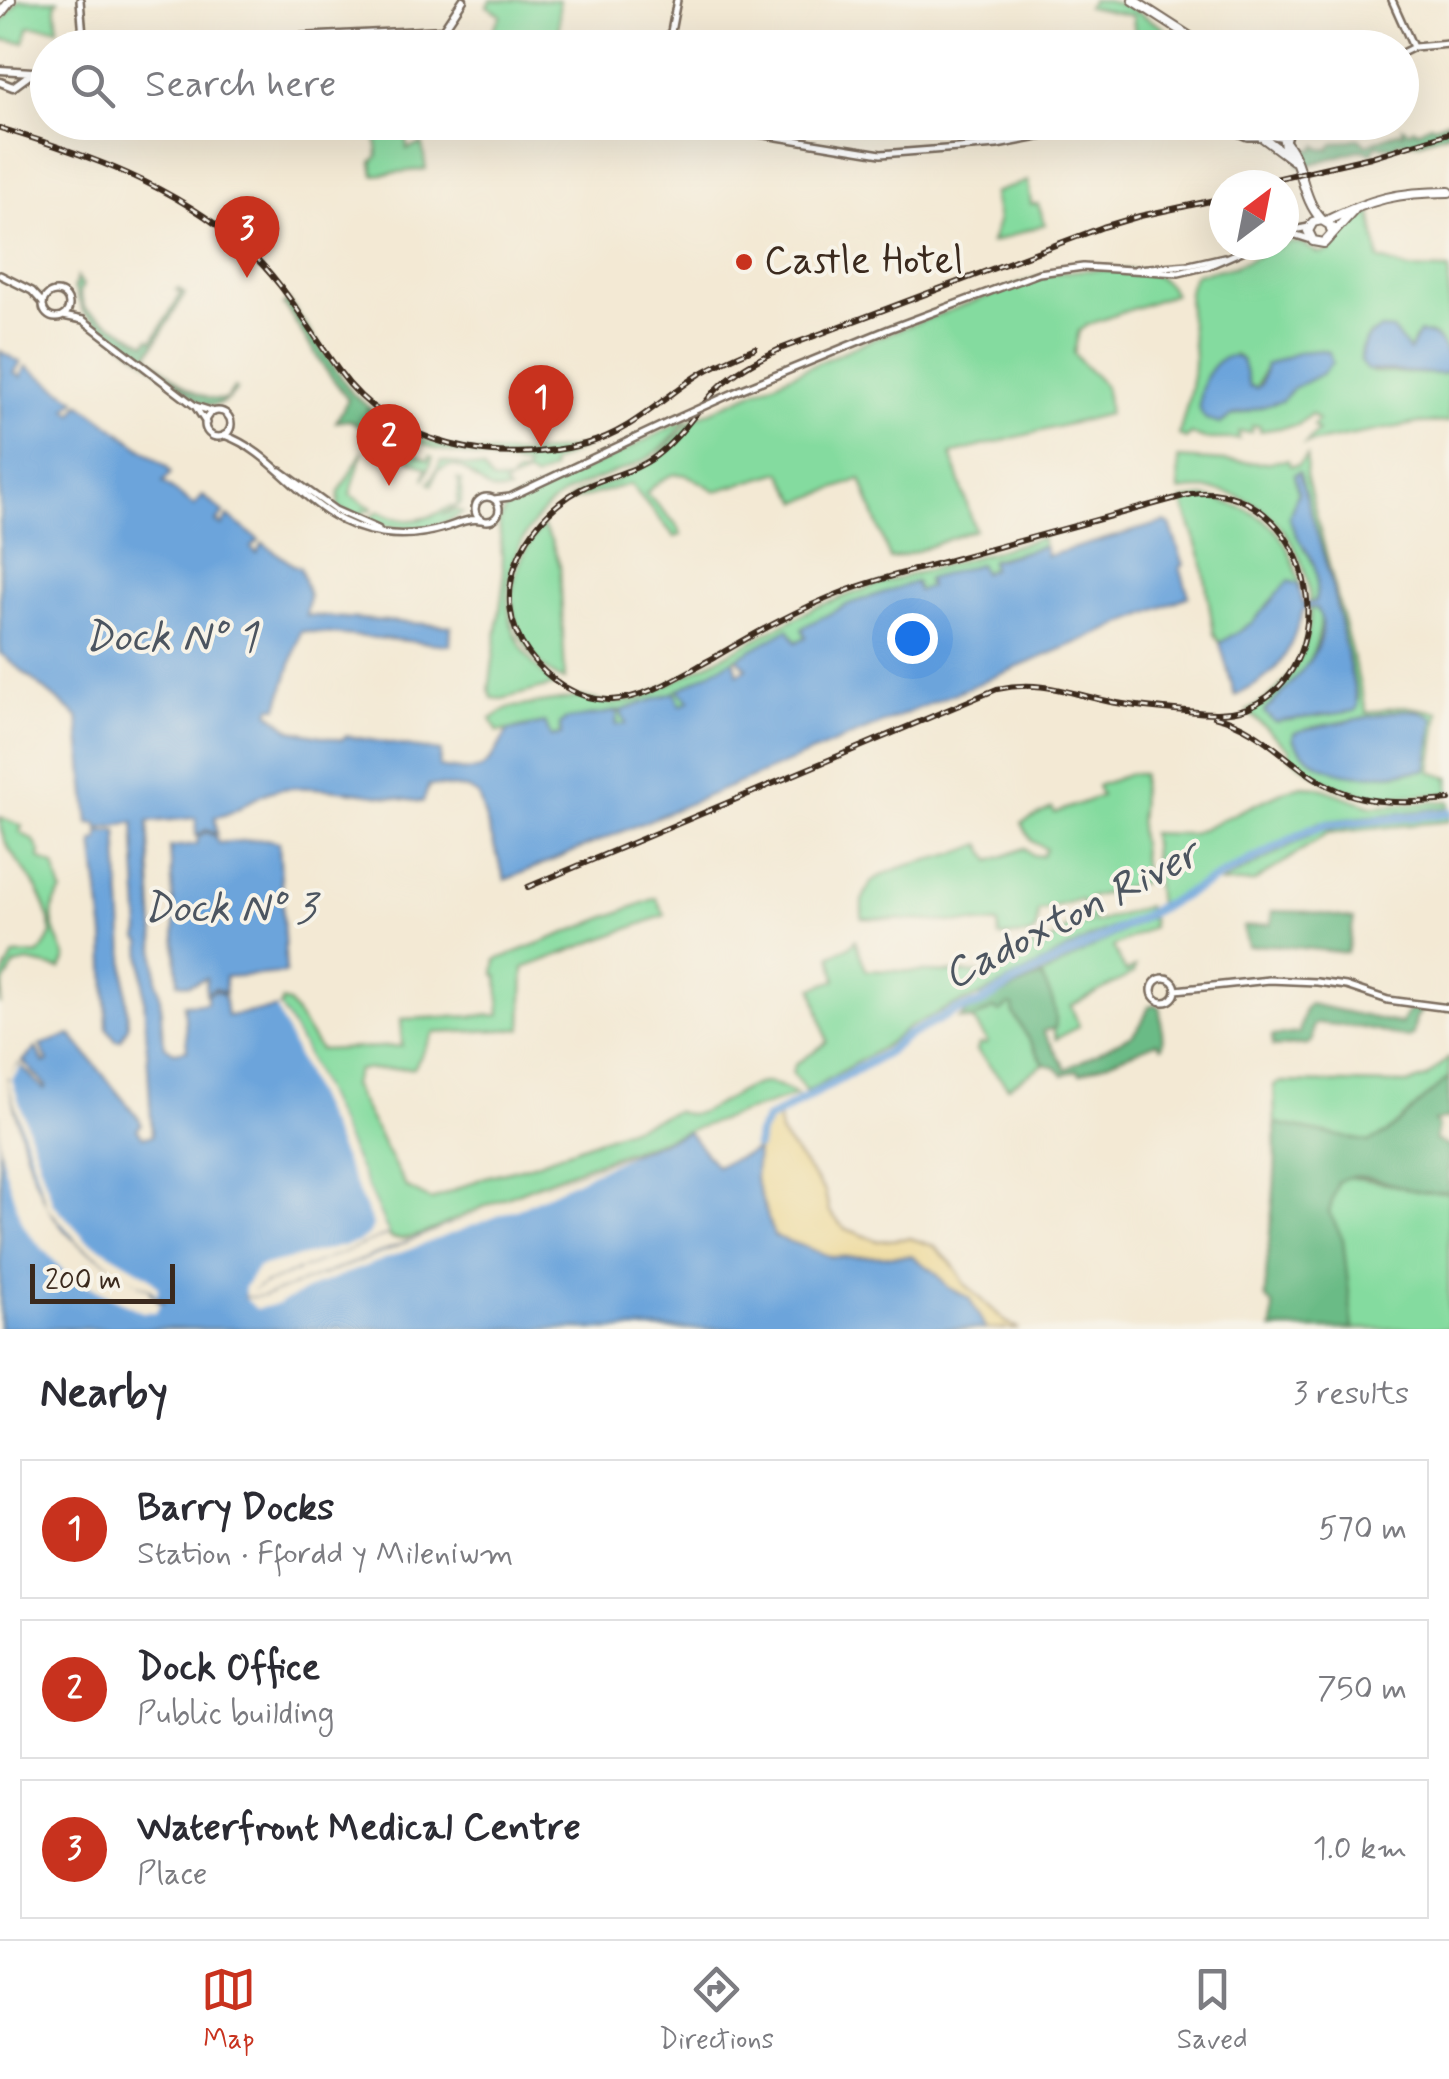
<!DOCTYPE html>
<meta charset="utf-8">
<style>
:root{--surface:#fff;--page:#f7f7f7;--text:#2b2b33;--muted:#7c7c81;--line:#e1e1e2;--accent:#c8321e}
body{margin:0;font-family:Mynerve,sans-serif;background:var(--page);color:var(--text)}
.compass{position:absolute;left:1209px;top:170px;width:90px;height:90px;border-radius:50%;background:var(--surface);box-shadow:0 10px 40px #0002;rotate:32deg}
.scale{position:absolute;left:30px;bottom:25px;width:145px;box-sizing:border-box;padding-left:10px;border:5px solid #3b2a1e;border-top:0;font-size:28px;line-height:35px;white-space:nowrap;color:#3b2a1e;-webkit-text-stroke:8px #f7f3e8;paint-order:stroke}
.you{position:absolute;left:912px;top:638px;width:35px;height:35px;margin:-25px;border:8px solid #fff;border-radius:50%;background:#1a73e8;box-shadow:0 0 0 15px #1a73e833}
.badge{display:grid;place-items:center;width:65px;height:65px;border-radius:50%;background:var(--accent);color:#fff;font-size:32px;font-weight:700}
.pin{position:absolute;translate:-50% -82px;filter:drop-shadow(0 2px 5px #0008)}
.pin::after{content:'';position:absolute;top:52px;width:35px;height:30px;background:inherit;clip-path:polygon(0 0,100% 0,50% 100%)}
.list{margin:0;padding:0;list-style:none}
h2{display:flex;justify-content:space-between;align-items:center;height:130px;margin:0;padding:0 40px;font-size:42px}
h2 small{font-size:32px;font-weight:400;color:var(--muted)}
.list li{display:grid;grid-template-columns:65px 1fr auto;gap:30px;align-items:center;box-sizing:border-box;height:140px;margin:0 20px 20px;padding:0 20px;border:2px solid var(--line);border-radius:0px}
.list b{display:block;font-size:38px;white-space:nowrap}
.list p{margin:0;font-size:32px;white-space:nowrap;color:var(--muted)}
.list em{font-size:32px;font-style:normal;color:var(--muted)}
.icon{flex:none;width:55px;height:55px;fill:none;stroke:currentColor;stroke-width:2;stroke-linecap:round;stroke-linejoin:round}
.map{position:relative;flex:none;width:1449px;height:1329px;overflow:hidden}
.search{position:absolute;background:var(--surface);box-shadow:0 10px 40px #0002;left:30px;right:30px;top:30px;height:110px;display:flex;align-items:center;gap:25px;box-sizing:border-box;padding:0 35px;border-radius:55px;color:var(--muted);font-size:38px}
.sheet{height:610px;background:var(--surface)}
nav{display:flex;justify-content:space-around;align-items:center;box-sizing:border-box;height:140px;border-top:2px solid var(--line);background:var(--surface);font-size:28px;color:var(--muted)}
nav a{display:grid;justify-items:center;gap:5px}
nav .on{color:var(--accent)}
.map>svg:first-child{display:block}
.green{fill:#84db9f;stroke:#60825e;stroke-width:2.5;fill-rule:evenodd}
.forest{fill:#6bbb86;stroke:#537252;stroke-width:2.5}
.sand{fill:#eeda9e;stroke:#94825e;stroke-width:2.5}
.water{fill:#6ca4db;stroke:#54677c;stroke-width:2.5}
.pier{fill:#f3e9d4}
.lines{fill:none;stroke-linecap:round;stroke-linejoin:round}
.river{stroke:#6ca4db;stroke-width:9}
.tertiary-casing{stroke:#7b6d5e;stroke-width:10}
.secondary-casing{stroke:#7b6d5e;stroke-width:11}
.primary-casing{stroke:#7b6d5e;stroke-width:12}
.tertiary{stroke:#fff;stroke-width:5}
.secondary{stroke:#fff;stroke-width:6}
.primary{stroke:#fff;stroke-width:8}
.rail-casing{stroke:#3b2a1e;stroke-width:6}
.rail{stroke:#f7f3e8;stroke-width:2.5;stroke-dasharray:8;stroke-linecap:butt}
.tertiary-bridge-casing{stroke:#7b6d5e;stroke-width:10;stroke-linecap:butt}
.tertiary-bridge{stroke:#fff;stroke-width:5}
.poi-dot{fill:#c8321e;stroke:#f7f3e8;stroke-width:4}
.labels{text-anchor:middle;dominant-baseline:central;stroke-width:8;stroke-linejoin:round;paint-order:stroke}
.poi-label{font-size:40px;fill:#3b2a1e;stroke:#f7f3e8;text-anchor:start}
.water-label{font-size:42px;font-style:italic;fill:#4c5560;stroke:#f7f3e8}
</style>
<div class="map">
<svg width="1449" height="1329" viewBox="0 0 1449 1329">
<rect width="100%" height="100%" fill="#f7f3e8"/>
<filter id="ink" filterUnits="userSpaceOnUse"><feTurbulence type="fractalNoise" baseFrequency=".01" numOctaves="2"/><feDisplacementMap in="SourceGraphic" scale="20" xChannelSelector="R" yChannelSelector="G"/><feConvolveMatrix kernelMatrix="1 2 1 2 8 2 1 2 1" color-interpolation-filters="sRGB"/></filter>
<filter id="wash" filterUnits="userSpaceOnUse"><feTurbulence type="fractalNoise" baseFrequency=".0048" numOctaves="4" result="noise"/><feDisplacementMap in="SourceGraphic" scale="40" xChannelSelector="R" yChannelSelector="G"/><feGaussianBlur stdDeviation="2.25" result="paint"/><feColorMatrix in="noise" values="0 0 0 0 0 0 0 0 0 0 0 0 0 0 0 0 0 1.4 0 .05"/><feComposite in="paint" operator="in"/></filter>
<g filter="url(#wash)">
<rect width="100%" height="100%" fill="#f3e9d4"/>
<path class="green" d="M19 0H58L55 4 58 28 29 26 24 42 0 40V24Z
M491 0H559V47H520L508 33 494 34 493 29 501 15 487 6Z
M1092 0C1122 0 1142 14 1166 30L1167 34 1149 37V46H1136L1133 16 1087 7Z
M406 125 407 149 422 144 426 169 374 175 372 162 378 156 376 135 372 130 377 129 381 135Z
M1028 181 1031 204H1038L1045 224 991 243 998 221 993 193Z
M1371 211 1379 259 1408 269 1449 270V365C1444 352 1443 338 1428 333L1415 338 1409 351 1381 329 1369 336 1372 372 1442 374 1449 370V422L1419 423 1305 444 1318 431 1313 426 1318 420 1311 414 1298 425 1260 431V426H1252V432H1239V439H1204L1191 434 1186 439 1179 435C1185 411 1193 387 1194 363 1195 336 1180 297 1195 274L1233 267 1290 242 1303 244 1319 254 1329 252 1351 220ZM1299 352 1332 363 1314 378 1294 387 1281 401 1231 416 1220 424 1212 420 1235 355 1242 360 1249 386 1256 388 1266 366Z
M1081 270C1110 271 1160 263 1174 294L1087 325 1079 331 1074 353C1091 380 1110 374 1108 414L951 454 975 530C945 539 921 552 890 559L861 479 799 502 781 472 716 491C683 472 677 464 646 493L676 524 681 535 675 537 630 484 567 502 578 493 616 480 654 460 695 418 865 342 1048 274Z
M367 409C384 416 398 429 415 436 470 459 529 458 586 446L551 464 552 470 534 479 526 474C519 481 509 479 504 486L509 491C477 500 471 452 437 471L432 485 429 483 441 461 483 469 492 481 510 482 516 474H524L527 467 435 449 380 425 374 433 428 460 430 456 433 458 424 480 426 468 402 456 400 459 393 451 388 452 372 444V434L362 428Z
M689 418C677 432 666 446 651 456 628 471 599 476 574 489 535 508 510 551 508 594 506 631 527 662 555 685L502 699 492 698 489 690 504 579 499 522 505 509 515 500 614 456Z
M363 451 350 495 372 508 371 511 364 510 362 518 369 519 378 511C400 522 413 523 434 515 443 511 447 506 457 506L459 481 456 479 462 480 461 504 442 515 457 510 463 513C424 538 375 529 338 507L339 492Z
M1307 456 1306 475 1367 713 1404 706 1439 712 1431 772 1449 778V793C1376 799 1348 802 1288 755L1290 750 1247 711C1286 691 1311 653 1310 608H1316L1321 615C1321 653 1296 685 1267 708L1358 700 1331 581 1299 472 1294 474 1298 493 1289 517 1316 568 1318 584 1315 603 1310 604C1306 532 1252 479 1179 491L1178 458 1259 463 1288 460 1290 466 1298 465ZM1404 710 1428 714 1427 770C1383 774 1352 783 1312 758L1306 729Z
M1204 497C1261 508 1289 529 1300 587L1288 581 1253 622 1220 643 1214 634 1202 559 1182 500Z
M542 526 551 540 560 566 565 680C549 675 539 663 529 650 500 606 511 565 542 526Z
M1041 538 1044 546 991 560 992 569 982 573 979 564 927 580 929 587 918 591 915 582 796 642 787 630 679 690 689 701 679 707 675 692 621 711 627 724 616 726 617 711 565 720 560 725 561 735 550 737 545 723 498 732 491 719 508 708 580 697 613 704 643 698 816 607 882 583Z
M1129 774H1142L1139 829 1145 882 1088 898 1095 923 1147 906 1149 912 1093 936 978 997 952 1006 908 1028 883 1047 806 1092 792 1072 795 1065 827 1042 813 988 836 980 831 955 849 947 855 940 866 970 997 974 1029 943 1038 951 1071 925 1089 923 1081 899 1038 911 1036 930 1030 935 999 937 998 924 862 918V901L871 882C905 859 946 861 981 844L991 861 1025 848 1032 855 1042 856 1046 849 1032 841 1022 823 1052 808 1055 813 1101 796 1097 786Z
M1303 786 1318 787 1372 806 1449 801V807L1319 822 1158 906 1151 833 1191 834 1286 790Z
M1449 816V821L1328 833 1254 882 1219 884 1320 830Z
M0 817 22 826 20 832 34 841 40 852 39 858 54 866 62 892C43 913 56 934 66 958L61 969 28 962 15 965 4 983 0 1005V981L14 955 39 954 52 934C49 915 43 897 32 881 17 858 0 845 0 817Z
M656 898 665 915 524 968 522 1029 434 1033 414 1068 358 1070 352 1085 406 1187 431 1200 485 1177 525 1167 676 1111C703 1126 740 1082 766 1083 777 1083 787 1090 797 1095 689 1130 580 1165 476 1210 456 1218 409 1246 390 1237L302 1046 280 1008 282 1001 289 1003 320 1050 402 1046 401 1019 500 1015 498 977 494 974 496 960Z
M1147 918 1152 919V927L1113 947 1126 972 1135 967 1134 973 1071 1006 1079 1026 1056 1039 1041 976Z
M1009 1004 1013 1006 1014 1015 1044 1064 1008 1087 977 1051 979 1044H986L987 1041 973 1020 993 1009Z
M1449 1058V1077L1387 1133 1369 1142 1275 1123 1274 1085 1281 1082 1408 1084 1426 1078Z
M1344 1177C1380 1179 1413 1194 1449 1192V1329H1353L1329 1212 1338 1182Z"/>
<path class="forest" d="M1449 120V132L1418 142H1398L1394 147 1376 146 1372 153 1362 149 1302 167 1298 164 1307 149 1313 150 1317 145 1321 149H1329L1333 144 1359 138 1367 145 1398 132 1403 134 1402 127 1410 132 1413 128 1417 131 1430 124 1435 126Z
M77 277 83 285 80 293 85 309 146 343 149 338 153 340 181 294 176 290 179 289 185 294 148 355C170 374 198 405 227 399L234 388 237 390C226 402 217 409 201 403L83 312 74 288Z
M288 300 352 393 371 409 367 410 371 420 362 428 349 420 336 422 348 399 322 365 284 304 282 306Z
M1272 911 1310 912 1354 919 1347 953 1273 945 1248 946 1243 927 1271 924Z
M1041 976C1049 991 1059 1010 1055 1028L1043 1031 1066 1069 1133 1034 1141 1024 1149 1006 1155 1004 1160 1007 1163 1044 1161 1047 1157 1042 1080 1074 1077 1070 1063 1075 1055 1067 1044 1064 1014 1015 1013 1006 1009 1005 1000 1012 993 1009 973 1020 959 1019 970 1009Z
M1310 1004 1401 1024 1409 1010H1422L1416 1018 1413 1034 1408 1038 1358 1027 1317 1023 1313 1026 1312 1041 1308 1044 1273 1047 1272 1036 1299 1033 1305 1008Z
M1449 1077V1118L1434 1121 1438 1126 1435 1140 1449 1146V1192C1438 1192 1427 1194 1416 1191 1396 1187 1357 1167 1338 1182L1329 1212 1343 1239 1353 1329H1272L1273 1306 1265 1297C1267 1239 1279 1181 1275 1123L1369 1142 1387 1133Z"/>
<path class="sand" d="M779 1114 780 1133 825 1192 829 1211 844 1228 878 1241 910 1238 934 1246 951 1262 965 1284 1006 1322 1019 1329H898L737 1246 760 1135 767 1123Z"/>
<path class="water" d="M1381 329 1393 330 1409 351 1419 333C1441 333 1448 352 1449 371L1442 374 1367 370 1361 363C1360 347 1366 335 1381 329Z
M1322 350 1329 352 1332 363 1323 373 1294 388 1282 401 1231 416 1220 424C1215 422 1209 422 1205 418 1188 404 1213 341 1242 360L1249 386 1256 388 1261 384 1266 365 1299 352Z
M0 351 21 363 14 373 21 377 26 366 76 400 67 409 73 414 80 403 167 467 171 473 163 482 194 506 203 496 224 513 216 522 222 526 228 516 259 540 251 548 257 553 263 543 296 567H300L309 596 306 615 451 626 450 645 301 631 278 707H271L269 712 291 730 341 740 347 736 441 752 439 767C489 775 483 772 508 731L545 723 551 737 561 735 560 725 565 720 618 711 616 725 626 724 620 711 675 692 680 706 689 701 678 690 734 659 738 674 747 668 737 658 788 629 796 642 806 637 802 629 805 626 849 604 915 582 918 591 929 587 927 579 979 564 983 573 992 569 991 561 1044 546 1047 556 1165 522 1170 525 1184 565 1180 567 1189 596 505 880 478 795 467 789 429 785 423 802C382 797 309 781 272 791 251 797 235 815 215 817L217 834 206 830 196 836V818L148 822 157 982C163 1000 159 1025 165 1046L174 1052 187 1050 184 1004 207 1003V995L215 991 224 995 227 1016 280 1008 302 1046 388 1234 260 1285 245 1294V1298L264 1297C407 1245 546 1184 688 1132L716 1166 757 1150 755 1179 774 1236 832 1257 911 1256 935 1272 948 1287 969 1298 986 1329H0V1114L28 1202 55 1243 151 1300 164 1302 151 1293V1288L141 1285C124 1268 97 1258 77 1242 34 1207 20 1131 8 1079L19 1064 44 1089 46 1086 23 1061 36 1048 44 1063 48 1062 40 1045 71 1035 140 1120 141 1125 137 1129 143 1137 152 1136 141 942 138 938 140 932 134 822 99 829 98 824 89 823 78 717 0 653Z
M1299 472 1331 581 1358 706 1355 711 1274 722 1264 712C1284 690 1340 642 1316 608H1304C1288 655 1282 674 1235 696L1220 643 1253 622 1288 581 1298 584 1303 604 1315 602C1325 556 1299 553 1289 517L1298 493 1294 474Z
M1404 710 1419 711 1434 718 1427 770C1382 774 1321 787 1293 739L1294 733 1306 729Z
M117 831 128 1026 121 1040H116L107 1028 104 935 93 841 99 840V832Z
M206 832 215 836 218 843 266 839 279 842 286 973 225 977V993L215 988 206 994V978L189 985 178 983 170 847 197 844 198 837Z"/>
<path class="pier" d="M280 1008 302 1046 388 1234 260 1285 245 1297 244 1287 258 1267 359 1242 370 1233 373 1225 276 1009Z
M19 1064 21 1067 12 1080 53 1203 86 1239 149 1276 158 1287 157 1296 151 1288 141 1285 78 1242 47 1206 8 1083 9 1075Z
M0 1109 5 1112 33 1200 50 1229 83 1258 160 1303 156 1312H142L68 1276 30 1235 21 1221 5 1169 0 1142Z
M633 1153 524 1206 319 1284 279 1304 256 1309 245 1298 264 1297 374 1257 512 1198Z"/>
<g class="lines">
<path class="river" d="M757 1146 758 1135 767 1120 886 1053 905 1037 955 1011 977 1005 1012 984 1308 831 1323 825 1449 813"/>
</g>
</g>
<g filter="url(#ink)">
<g class="lines">
<g class="tertiary-casing">
<path id="tertiary" d="M80 0 84 48
M1392 0 1413 47
M668 48 677 0
M1402 53 1414 47 1449 44
M685 122 881 154 997 145 1118 122
M1211 122 1247 137H1262
M1277 135 1292 122
M1286 141 1291 123
M1288 231 1309 227
M1287 232 1312 240
M1136 269 1189 265 1224 257
M0 275 32 291 43 303
M43 305a13 13 0 1 1 26 0a13 13 0 1 1-26 0Z
M63 316 83 320 195 406 214 412
M740 390 889 329 1039 273 1083 267 1179 273 1208 266 1256 245
M195 406 206 423
M205 424a13 13 0 1 1 26 0a13 13 0 1 1-26 0Z
M224 435C282 455 308 523 382 533 402 536 424 534 444 528 457 524 467 518 481 520
M281 471 335 510 378 529
M475 509a12 12 0 1 1 24 0a12 12 0 1 1-24 0Z
M494 499 510 497 669 422
M1152 990a12 12 0 1 1 24 0a12 12 0 1 1-24 0Z
M1176 990 1269 980 1317 982 1346 986 1388 1000 1449 1008"/>
</g>
<g class="secondary-casing">
<path id="secondary" d="M192 48 279 38 443 30 463 0
M0 70 48 73
M0 82 13 87 32 73"/>
</g>
<g class="primary-casing">
<path id="primary" d="M1133 0 1192 38 1199 48
M0 14 11 0
M1250 122 1262 137 1293 160
M1258 122 1269 134 1283 136 1285 146
M1286 143C1304 166 1301 198 1322 220
M1326 221C1371 199 1398 192 1449 192
M1332 233 1330 225 1322 220 1313 222 1308 231 1313 241 1324 243 1354 210"/>
</g>
<use href="#tertiary" class="tertiary"/>
<use href="#secondary" class="secondary"/>
<use href="#primary" class="primary"/>
<g class="rail-casing">
<path id="rail" d="M0 128C88 155 172 184 243 246 285 282 307 328 339 371 393 446 498 467 585 444 631 432 661 399 700 374 717 364 736 356 755 348
M1249 185 1371 157 1449 133
M1214 716C1247 724 1268 743 1294 763 1346 805 1386 805 1449 800
M528 887 997 689C1045 679 1071 695 1117 703 1140 707 1163 709 1186 711 1205 713 1228 715 1247 708 1353 664 1310 478 1191 494 1114 515 1036 536 958 558 920 569 880 578 843 592 798 609 756 633 715 657 683 674 649 698 611 700 578 701 547 679 529 654 485 596 523 520 581 489 605 476 634 473 656 456 681 437 696 411 717 389 736 370 757 360 780 349L1103 227 1140 216 1224 198"/>
</g>
<use href="#rail" class="rail"/>
<g class="tertiary-bridge-casing">
<path id="tertiary-bridge" d="M669 422 740 390"/>
</g>
<use href="#tertiary-bridge" class="tertiary-bridge"/>
</g>
</g>
<circle class="poi-dot" cx="744" cy="262" r="10"/>
<g class="labels">
<g class="poi-label">
<text x="764" y="262">Castle Hotel</text>
</g>
<g class="water-label">
<text x="170" y="638">Dock Nº 1</text>
<text x="229" y="909">Dock Nº 3</text>
<text transform="translate(1071 916) rotate(-27)">Cadoxton River</text>
</g>
</g>
</svg>
<svg class="compass" viewBox="-18 -18 36 36"><path d="M0-13l5 13h-10z" fill="#e53935"/><path d="M0 13l5-13h-10z" fill="#7c7c81"/></svg>
<div class="scale">200 m</div>
<div class="you"></div>
<div class="pin badge" style="left:541px;top:447px">1</div>
<div class="pin badge" style="left:389px;top:486px">2</div>
<div class="pin badge" style="left:247px;top:278px">3</div>
<div class="search"><svg class="icon" aria-label="search" viewBox="0 0 24 24"><circle cx="10" cy="10" r="6"/><path d="M15 15l6 6"/></svg>Search here</div>
</div>
<section class="sheet">
<h2>Nearby<small>3 results</small></h2>
<ul class="list">
<li><span class="badge">1</span><div><b>Barry Docks</b><p>Station · Ffordd y Mileniwm</p></div><em>570 m</em></li>
<li><span class="badge">2</span><div><b>Dock Office</b><p>Public building</p></div><em>750 m</em></li>
<li><span class="badge">3</span><div><b>Waterfront Medical Centre</b><p>Place</p></div><em>1.0 km</em></li>
</ul>
</section>
<nav>
<a class="on"><svg class="icon" aria-label="map" viewBox="0 0 24 24"><path d="M3 6l6-2 6 2 6-2v14l-6 2-6-2-6 2zM9 4v14M15 6v14"/></svg>Map</a>
<a><svg class="icon" aria-label="directions" viewBox="0 0 24 24"><path d="M12 3l9 9-9 9-9-9zM9 14v-3h6M13 9l2 2-2 2"/></svg>Directions</a>
<a><svg class="icon" aria-label="saved" viewBox="0 0 24 24"><path d="M7 4h10v16l-5-4-5 4z"/></svg>Saved</a>
</nav>
